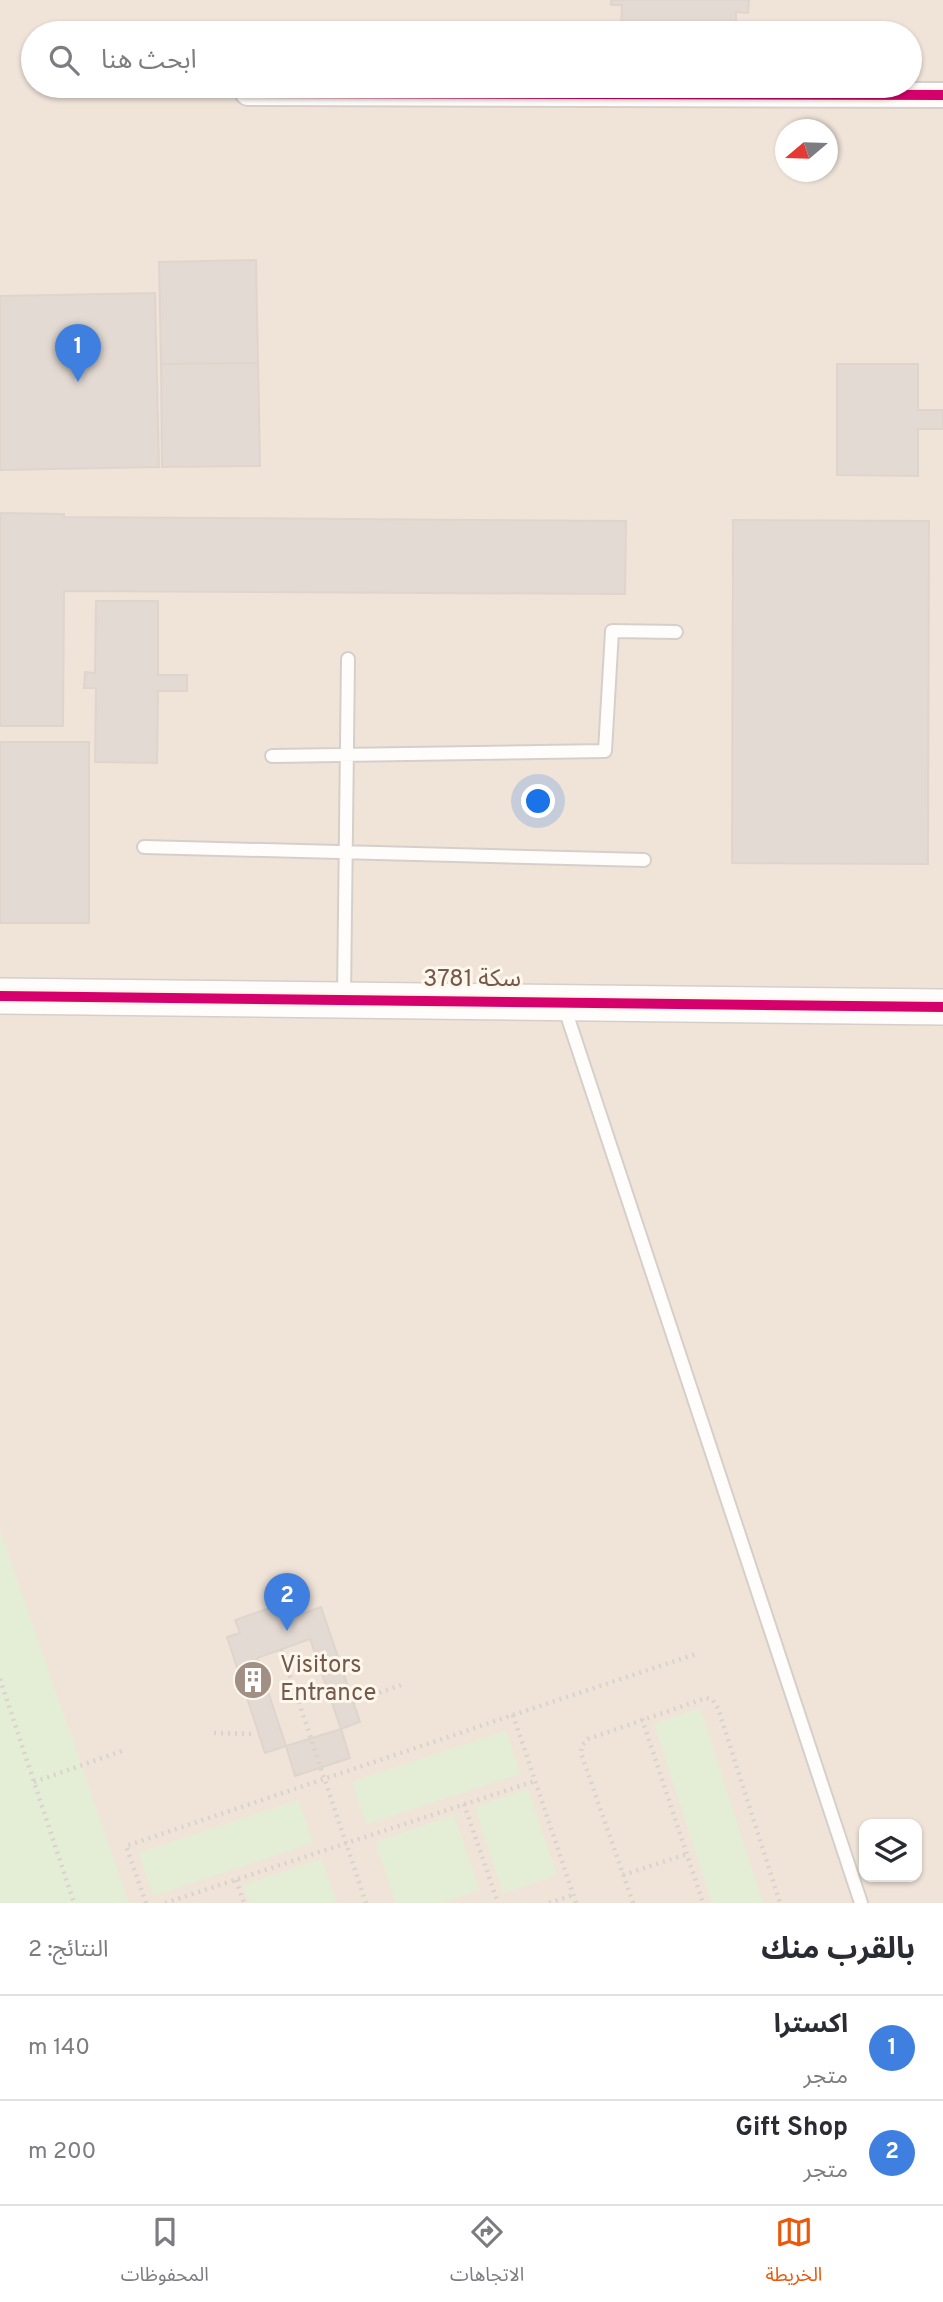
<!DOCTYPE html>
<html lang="ar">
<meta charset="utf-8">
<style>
:root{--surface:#fff;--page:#f2f2f3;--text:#2b2b33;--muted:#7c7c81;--line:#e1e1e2;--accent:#ea580c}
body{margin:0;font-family:Overpass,"Noto Sans Arabic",sans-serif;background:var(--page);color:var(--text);direction:rtl}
.controls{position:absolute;right:21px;bottom:21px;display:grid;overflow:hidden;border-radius:14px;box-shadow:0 2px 5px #0004}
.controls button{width:63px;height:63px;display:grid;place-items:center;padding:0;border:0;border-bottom:2px solid var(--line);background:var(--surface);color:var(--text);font:35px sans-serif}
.compass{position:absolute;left:775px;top:119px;width:63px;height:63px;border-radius:50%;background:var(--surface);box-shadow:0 2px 5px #0004;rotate:251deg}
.you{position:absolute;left:539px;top:802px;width:24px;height:24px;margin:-18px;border:5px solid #fff;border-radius:50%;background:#1a73e8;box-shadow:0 0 0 10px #1a73e833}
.badge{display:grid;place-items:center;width:46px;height:46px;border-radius:50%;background:var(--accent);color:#fff;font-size:23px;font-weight:700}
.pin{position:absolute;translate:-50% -58px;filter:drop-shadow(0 2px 4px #0008)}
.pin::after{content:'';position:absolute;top:37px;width:24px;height:21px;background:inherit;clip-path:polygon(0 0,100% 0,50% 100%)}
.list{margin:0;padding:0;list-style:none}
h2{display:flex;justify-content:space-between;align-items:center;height:91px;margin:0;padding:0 28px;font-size:30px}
h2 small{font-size:23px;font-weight:400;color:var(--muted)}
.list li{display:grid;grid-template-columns:46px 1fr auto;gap:21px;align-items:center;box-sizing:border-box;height:105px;padding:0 28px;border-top:2px solid var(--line)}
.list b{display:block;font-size:26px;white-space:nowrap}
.list p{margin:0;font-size:23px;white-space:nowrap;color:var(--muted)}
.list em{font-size:23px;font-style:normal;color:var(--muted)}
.icon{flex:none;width:38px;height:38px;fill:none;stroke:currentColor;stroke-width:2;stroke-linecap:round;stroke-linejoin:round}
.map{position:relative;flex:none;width:943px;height:1903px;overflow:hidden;direction:ltr}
.search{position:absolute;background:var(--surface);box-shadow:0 2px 5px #0004;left:21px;right:21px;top:21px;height:77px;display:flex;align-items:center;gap:18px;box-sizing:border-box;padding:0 24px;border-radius:38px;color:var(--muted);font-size:26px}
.sheet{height:301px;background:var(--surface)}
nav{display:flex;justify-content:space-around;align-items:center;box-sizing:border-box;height:98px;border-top:2px solid var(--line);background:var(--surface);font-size:19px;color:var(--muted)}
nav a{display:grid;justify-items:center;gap:4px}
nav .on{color:var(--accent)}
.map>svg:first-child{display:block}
.residential{fill:#f0e4d9;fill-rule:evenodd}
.green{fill:#e4edd6}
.building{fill:#e3dad3;stroke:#dfd5cd;stroke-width:2}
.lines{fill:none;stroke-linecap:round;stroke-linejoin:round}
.lane-casing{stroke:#d6cfc9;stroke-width:16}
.street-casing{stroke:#d6cfc9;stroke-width:28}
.secondary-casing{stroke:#d6cec8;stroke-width:38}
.path{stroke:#dad2ce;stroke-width:4.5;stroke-dasharray:2 5;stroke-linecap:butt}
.lane{stroke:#fefdfc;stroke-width:12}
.street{stroke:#fefdfc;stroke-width:24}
.secondary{stroke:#fefdfc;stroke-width:35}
.cycleway-casing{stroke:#fef7ec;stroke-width:15}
.cycleway{stroke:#d6006c;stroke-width:10}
.labels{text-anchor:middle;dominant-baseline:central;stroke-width:6;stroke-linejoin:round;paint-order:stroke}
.street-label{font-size:24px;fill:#74594c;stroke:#fef7ec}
.poi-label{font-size:24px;fill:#74594c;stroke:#fef7ec;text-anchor:start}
</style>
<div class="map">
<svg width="943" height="1903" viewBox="0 0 943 1903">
<rect width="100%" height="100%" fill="#f7f2eb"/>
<path class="residential" d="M0 0H943V1903H0ZM33 33H910V86H33ZM786 130H828V172H786ZM864 1824H917V1877H864Z"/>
<path class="green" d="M0 1530 129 1903H0Z
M700 1708 763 1903H712L654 1724Z
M506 1731 521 1774 366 1824 352 1782Z
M528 1789 557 1875 503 1893 475 1807Z
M299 1800 313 1843 153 1896 139 1853Z
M454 1815 480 1890 441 1903H396L375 1842Z
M322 1859 337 1903H249L243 1885Z"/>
<path class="building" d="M611 0H749L748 13 736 12V30L621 26 622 5H611Z
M256 260 258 363 161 364 159 262Z
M155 293 159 467 0 470V296Z
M258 363 260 466 162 467 161 364Z
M837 364H918V410H943V429H918V476L837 475Z
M0 513 64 514V517L626 521 625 594 64 591 63 726H0Z
M733 520 929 521 928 864 732 863Z
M96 601H158V675H187V691H158L157 763 95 762 96 688H84L85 672 95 673Z
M0 742H89V923H0Z
M290 1601 296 1616 321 1607 360 1722 341 1729 310 1639 257 1658 286 1746 265 1753 227 1637 240 1633 235 1620Z
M341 1729 350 1758 295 1776 286 1746Z"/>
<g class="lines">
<g class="lane-casing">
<path id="lane" d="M272 756 605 751 612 631 676 632
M144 847 644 860
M344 997 348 659
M564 1006 861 1903"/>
</g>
<g class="street-casing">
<path id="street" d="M248 93 943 95"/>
</g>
<g class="secondary-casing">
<path id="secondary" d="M0 996 943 1007"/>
</g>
<path class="path" d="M281 1649 366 1903
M0 1679 74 1903
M353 1702 401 1685
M513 1715 699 1653
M642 1719 703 1903
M214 1733 254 1734
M34 1782 122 1751
M464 1804 498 1903
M623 1875 687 1854
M236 1880 244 1903
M146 1903 126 1846 513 1715 576 1903
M165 1903 535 1781
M549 1903 573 1895
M633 1903 581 1753 582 1745 588 1739 706 1698 712 1699 718 1708 780 1903"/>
<use href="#lane" class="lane"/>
<use href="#street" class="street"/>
<use href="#secondary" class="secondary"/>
<g class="cycleway-casing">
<path id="cycleway" d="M248 93 943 95
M0 996 943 1007"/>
</g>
<use href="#cycleway" class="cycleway"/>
</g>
<defs>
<g id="building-disc" transform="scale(2.0125)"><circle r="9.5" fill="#a28f84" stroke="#fef7ec"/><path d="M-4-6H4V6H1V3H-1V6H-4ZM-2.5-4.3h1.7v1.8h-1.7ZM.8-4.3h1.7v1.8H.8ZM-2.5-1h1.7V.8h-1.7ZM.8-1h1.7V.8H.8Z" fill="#fff"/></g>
</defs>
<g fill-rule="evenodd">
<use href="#building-disc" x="253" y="1680"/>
</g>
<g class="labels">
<g class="street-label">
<text x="472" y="980">سكة 3781</text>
</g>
<g class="poi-label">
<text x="280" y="1666">Visitors<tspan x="280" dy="28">Entrance</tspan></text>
</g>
</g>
</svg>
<div class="controls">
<button><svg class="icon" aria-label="layers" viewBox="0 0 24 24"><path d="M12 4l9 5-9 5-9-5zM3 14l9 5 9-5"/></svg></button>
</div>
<svg class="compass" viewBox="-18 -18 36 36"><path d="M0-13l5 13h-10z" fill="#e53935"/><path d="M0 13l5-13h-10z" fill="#7c7c81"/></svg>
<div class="you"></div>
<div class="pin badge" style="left:78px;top:382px;background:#3f7fe0">1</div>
<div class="pin badge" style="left:287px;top:1631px;background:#3f7fe0">2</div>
<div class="search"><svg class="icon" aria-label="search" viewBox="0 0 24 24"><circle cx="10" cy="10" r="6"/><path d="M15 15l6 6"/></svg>ابحث هنا</div>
</div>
<section class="sheet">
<h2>بالقرب منك<small>النتائج: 2</small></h2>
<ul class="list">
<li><span class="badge" style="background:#3f7fe0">1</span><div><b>اكسترا</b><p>متجر</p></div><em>140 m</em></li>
<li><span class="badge" style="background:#3f7fe0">2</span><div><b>Gift Shop</b><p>متجر</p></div><em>200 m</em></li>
</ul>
</section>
<nav>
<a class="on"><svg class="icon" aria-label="map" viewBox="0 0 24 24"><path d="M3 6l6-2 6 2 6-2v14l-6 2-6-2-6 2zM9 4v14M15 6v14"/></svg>الخريطة</a>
<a><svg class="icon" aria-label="directions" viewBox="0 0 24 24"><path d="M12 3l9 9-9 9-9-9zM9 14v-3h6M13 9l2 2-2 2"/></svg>الاتجاهات</a>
<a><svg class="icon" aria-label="saved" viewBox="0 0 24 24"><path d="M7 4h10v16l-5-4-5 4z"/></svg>المحفوظات</a>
</nav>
